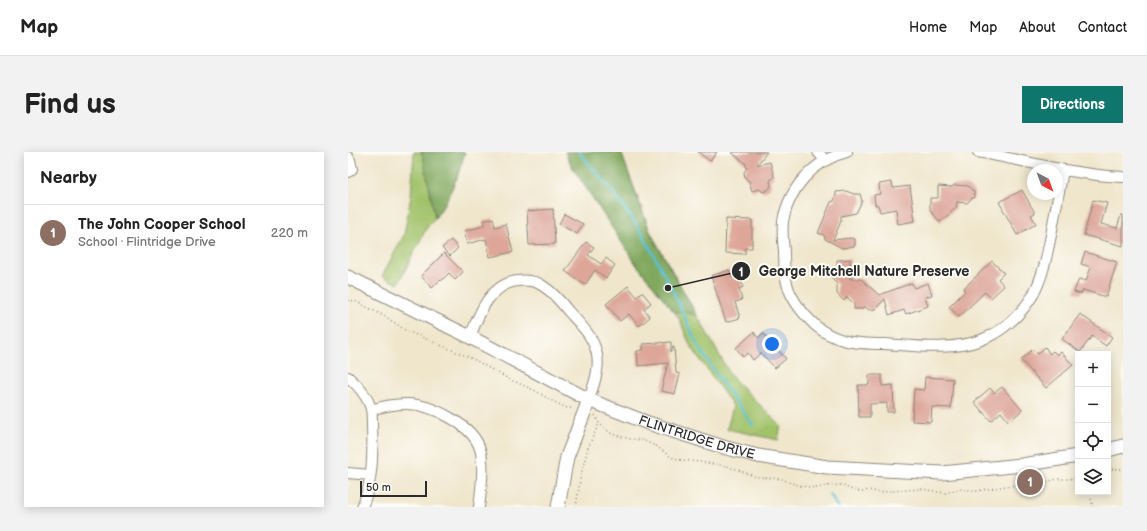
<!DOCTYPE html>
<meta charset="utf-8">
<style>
:root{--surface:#fff;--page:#f2f2f2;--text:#222;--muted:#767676;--line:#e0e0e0;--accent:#0f766e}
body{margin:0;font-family:"Balsamiq Sans",sans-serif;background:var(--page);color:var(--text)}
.controls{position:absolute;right:12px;bottom:12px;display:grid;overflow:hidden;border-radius:0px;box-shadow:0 2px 10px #0003}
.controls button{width:36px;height:36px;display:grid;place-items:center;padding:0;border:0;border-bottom:1px solid var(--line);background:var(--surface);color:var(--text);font:20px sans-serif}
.compass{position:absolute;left:679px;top:12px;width:36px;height:36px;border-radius:50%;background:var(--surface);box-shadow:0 2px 10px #0003;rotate:139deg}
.scale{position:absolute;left:12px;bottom:10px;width:67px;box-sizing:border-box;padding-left:4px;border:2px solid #2b2b2b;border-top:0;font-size:11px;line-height:14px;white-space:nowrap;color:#2b2b2b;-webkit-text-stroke:3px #fdfcf7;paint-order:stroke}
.you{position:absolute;left:424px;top:192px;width:14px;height:14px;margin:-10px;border:3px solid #fff;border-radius:50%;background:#1a73e8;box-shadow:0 0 0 6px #1a73e833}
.badge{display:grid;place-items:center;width:26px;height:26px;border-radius:50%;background:var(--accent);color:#fff;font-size:13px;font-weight:700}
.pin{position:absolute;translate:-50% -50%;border:2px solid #fff;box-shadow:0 1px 4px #0006}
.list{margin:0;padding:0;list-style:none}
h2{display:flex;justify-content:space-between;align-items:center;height:52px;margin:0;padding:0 16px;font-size:17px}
h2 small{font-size:13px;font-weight:400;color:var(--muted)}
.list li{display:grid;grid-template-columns:26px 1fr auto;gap:12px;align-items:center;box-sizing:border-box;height:56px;padding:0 16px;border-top:1px solid var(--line)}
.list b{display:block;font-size:15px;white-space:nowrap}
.list p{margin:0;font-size:13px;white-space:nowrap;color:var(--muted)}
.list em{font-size:13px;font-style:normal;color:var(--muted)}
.icon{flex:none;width:22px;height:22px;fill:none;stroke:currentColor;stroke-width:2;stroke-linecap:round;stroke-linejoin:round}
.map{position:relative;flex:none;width:775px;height:355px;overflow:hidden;border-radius:0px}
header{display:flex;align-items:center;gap:24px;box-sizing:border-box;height:56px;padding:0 20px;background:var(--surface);border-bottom:1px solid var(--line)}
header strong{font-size:19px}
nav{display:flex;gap:22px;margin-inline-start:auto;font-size:14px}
.intro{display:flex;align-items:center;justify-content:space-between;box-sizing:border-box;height:96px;padding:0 24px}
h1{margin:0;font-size:28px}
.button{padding:10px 18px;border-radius:0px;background:var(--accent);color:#fff;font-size:14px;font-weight:700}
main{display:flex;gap:24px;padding:0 24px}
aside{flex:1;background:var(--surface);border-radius:0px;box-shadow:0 2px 10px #0003}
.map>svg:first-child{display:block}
.green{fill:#a2c26b;stroke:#66764b}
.forest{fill:#81a85f;stroke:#566a45}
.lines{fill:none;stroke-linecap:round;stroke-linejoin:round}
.stream{stroke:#56c2d0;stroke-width:2.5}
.building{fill:#dda699}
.minor-casing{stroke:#8e887c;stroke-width:12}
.tertiary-casing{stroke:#8e887c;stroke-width:15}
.path{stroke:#8e887c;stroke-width:1.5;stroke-dasharray:1 3;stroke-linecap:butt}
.minor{stroke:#fff;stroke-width:10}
.tertiary{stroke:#fff;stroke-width:13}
.labels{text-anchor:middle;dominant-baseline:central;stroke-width:4;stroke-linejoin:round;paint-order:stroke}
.street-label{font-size:13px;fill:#2b2b2b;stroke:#fdfcf7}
.leader{fill:none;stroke:#2b2b2b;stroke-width:1.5}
.callout-dot{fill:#2b2b2b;stroke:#fdfcf7;stroke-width:1.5}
.mark-label{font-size:12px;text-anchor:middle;font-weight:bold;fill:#fff}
.callout-label{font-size:14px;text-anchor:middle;font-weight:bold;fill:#2b2b2b;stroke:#fdfcf7;stroke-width:4;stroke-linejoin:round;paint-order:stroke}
</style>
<header>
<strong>Map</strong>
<nav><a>Home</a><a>Map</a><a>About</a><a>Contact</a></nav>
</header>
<div class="intro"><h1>Find us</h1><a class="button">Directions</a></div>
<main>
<aside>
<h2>Nearby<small></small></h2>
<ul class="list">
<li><span class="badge" style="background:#8d6e63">1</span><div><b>The John Cooper School</b><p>School · Flintridge Drive</p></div><em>220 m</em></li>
</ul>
</aside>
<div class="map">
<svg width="775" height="355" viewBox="0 0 775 355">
<rect width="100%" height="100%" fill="#fdfcf7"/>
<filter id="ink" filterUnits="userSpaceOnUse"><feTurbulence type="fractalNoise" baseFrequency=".025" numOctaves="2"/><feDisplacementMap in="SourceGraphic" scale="8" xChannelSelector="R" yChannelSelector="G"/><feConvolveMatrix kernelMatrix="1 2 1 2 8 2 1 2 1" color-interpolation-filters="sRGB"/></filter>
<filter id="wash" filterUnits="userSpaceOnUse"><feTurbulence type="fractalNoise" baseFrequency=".012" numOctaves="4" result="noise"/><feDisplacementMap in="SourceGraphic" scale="16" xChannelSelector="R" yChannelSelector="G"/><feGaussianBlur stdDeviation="0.9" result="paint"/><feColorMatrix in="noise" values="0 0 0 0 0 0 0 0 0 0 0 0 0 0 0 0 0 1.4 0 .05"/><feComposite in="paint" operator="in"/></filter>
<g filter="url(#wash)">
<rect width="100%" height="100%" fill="#f0e6cc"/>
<path class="green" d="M66 0H117L109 26 91 60 78 77 50 132 34 124 56 83 63 44Z
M217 0H273L302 79 383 224 433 274 430 288 379 277 385 254 342 193 331 166 288 112 225 16Z"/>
<path class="forest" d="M73 0H117C110 23 102 47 87 66L75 5Z
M217 0H273L301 79 349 164 337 160H326L288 112 225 16Z"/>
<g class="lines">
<path class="stream" d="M231 0 265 40 294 81 326 141 349 192 375 232 405 273
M482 342 490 355"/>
</g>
<g id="blocks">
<path class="building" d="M350 0H369L362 9Z
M383 0H419L409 13 422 10 426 24 422 29 423 34 420 38 415 40 411 37 404 39 401 29 397 26 396 20 399 16 397 11Z
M544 30 545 36 562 34 567 69 550 72 548 57 532 60 530 53H527L526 43 532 42 531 32Z
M606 33 620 34 626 40V46H624L619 51 609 50 608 56 592 70 582 58V46H590V34L604 35Z
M674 38 687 61 683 63 688 72 669 83 651 50Z
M498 39 506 42H512L514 49 508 61 493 64V69L485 88 503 86 507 87V94L494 96 477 87 476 83 470 81 483 50 486 49 488 43V40Z
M745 48 759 51 753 72 769 76 773 63H775V94L736 83Z
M205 57 207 92 181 93 179 59Z
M216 62 235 72 229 82 211 72Z
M145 66 147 75 158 72 165 100 142 105 138 87 119 92 116 79 136 74 135 69Z
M378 67 404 68V96H397V102L377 101Z
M103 88 110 96 102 104 94 96Z
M238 90 246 95 240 103 253 112 258 106 267 113 258 126 247 118 237 133 217 119Z
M737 100 769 110 758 145 735 138 733 142 726 140 731 127 738 129 743 115 733 112Z
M96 101 115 120 107 128 101 121 93 129 92 128 84 136 73 124Z
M502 107V127H513L531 143 564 131 566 136 580 131 584 143 577 145 580 154 558 162 556 158 541 163 537 147 527 157 521 158 516 154 514 157H506V152L499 145 496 149 489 142V132L484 127 483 117H489V108Z
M644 109 656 121 650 127 656 134 643 146 637 140 611 165 601 155 617 139 615 137Z
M381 118 384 126 391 124 395 135 391 137 394 148 387 150 392 166 378 170 363 124Z
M280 134 289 145 294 140 303 151 296 157 302 165 291 174 281 162 272 169 258 152Z
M732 162 764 185 758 194 744 184 732 200 714 187Z
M406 180 410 186 415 181 438 207 427 216 413 201 405 208 400 201 395 205 388 196Z
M323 190V200L325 195H326L328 221 332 222 327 242 313 239 320 211 290 214 289 199 295 198V192Z
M697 195 702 202 705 199 709 203 713 200 725 213 698 236 673 208 685 197 690 202Z
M521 223H534V234L545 233 546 260H539V251L522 252V265H511L510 233H521Z
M577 225 605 227 603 256 584 255 583 270 564 269 566 237 576 238Z
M654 235 674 258 661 270 653 260 643 269 626 250 642 236 646 241Z"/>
</g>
</g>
<g filter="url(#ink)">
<use href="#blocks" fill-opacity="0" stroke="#8e887c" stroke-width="1"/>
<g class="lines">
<g class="minor-casing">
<path id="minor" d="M470 0 477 8
M499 0C466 8 441 36 435 69 434 79 435 90 436 99 436 108 436 118 438 127 441 145 455 162 468 174 476 181 485 185 495 188 508 192 523 192 537 192 568 194 603 199 633 188 654 180 673 163 685 143 695 125 699 103 703 83 707 61 711 39 715 18
M630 0C679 9 726 23 775 25
M0 5 2 8 4 17 0 20
M122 185C131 162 141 133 169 129 178 128 188 129 195 134 205 140 214 151 221 160 233 173 246 185 249 203 252 218 245 234 241 248
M0 225C9 232 20 245 23 257 24 262 24 268 24 273 25 300 25 330 14 355
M23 258C35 254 47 252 59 252 83 252 125 273 132 297 137 312 133 339 131 355
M0 321 22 323"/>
</g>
<g class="tertiary-casing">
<g id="tertiary">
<path id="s1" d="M0 125 122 185 241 248 300 271 375 295 410 304 479 315 594 321 674 313 730 304"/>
<path d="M760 298 775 294"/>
<path d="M210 355 219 305 241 248"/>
</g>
</g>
<path class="path" d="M0 148 7 149 38 165 57 178 125 207 161 227 188 239 202 248 219 256H226
M247 263 251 271 255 275 264 282 282 287 294 288 308 294 323 305 333 308 352 310 379 314 409 325 435 327 440 330 454 334 468 336 477 334 495 333 501 337 514 340 521 338 532 341 541 339 574 337 597 341 611 337 628 339 659 334 672 333 682 335 709 327H721L730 325
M760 317H775
M743 347 745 355
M228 355 233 322 240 296 251 271"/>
<use href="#minor" class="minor"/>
<use href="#tertiary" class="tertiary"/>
</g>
</g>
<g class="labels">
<g class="street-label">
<text stroke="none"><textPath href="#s1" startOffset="385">FLINTRIDGE DRIVE</textPath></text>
</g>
</g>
<path class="leader" d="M320 136L393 119"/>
<g class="callout-dot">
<circle cx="320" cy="136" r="4"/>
<circle cx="393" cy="119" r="10"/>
</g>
<g class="mark-label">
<text x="393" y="124">1</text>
</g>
<g class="callout-label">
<text x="516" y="124">George Mitchell Nature Preserve</text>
</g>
</svg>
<div class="controls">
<button>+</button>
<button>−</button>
<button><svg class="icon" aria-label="locate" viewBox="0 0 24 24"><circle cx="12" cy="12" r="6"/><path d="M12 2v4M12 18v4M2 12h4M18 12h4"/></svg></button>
<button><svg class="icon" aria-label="layers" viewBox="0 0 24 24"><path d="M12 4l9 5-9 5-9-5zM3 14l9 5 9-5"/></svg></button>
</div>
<svg class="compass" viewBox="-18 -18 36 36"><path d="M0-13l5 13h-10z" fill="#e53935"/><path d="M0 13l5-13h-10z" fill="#767676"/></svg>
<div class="scale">50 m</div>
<div class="you"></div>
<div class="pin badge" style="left:682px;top:330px;background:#8d6e63">1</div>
</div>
</main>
